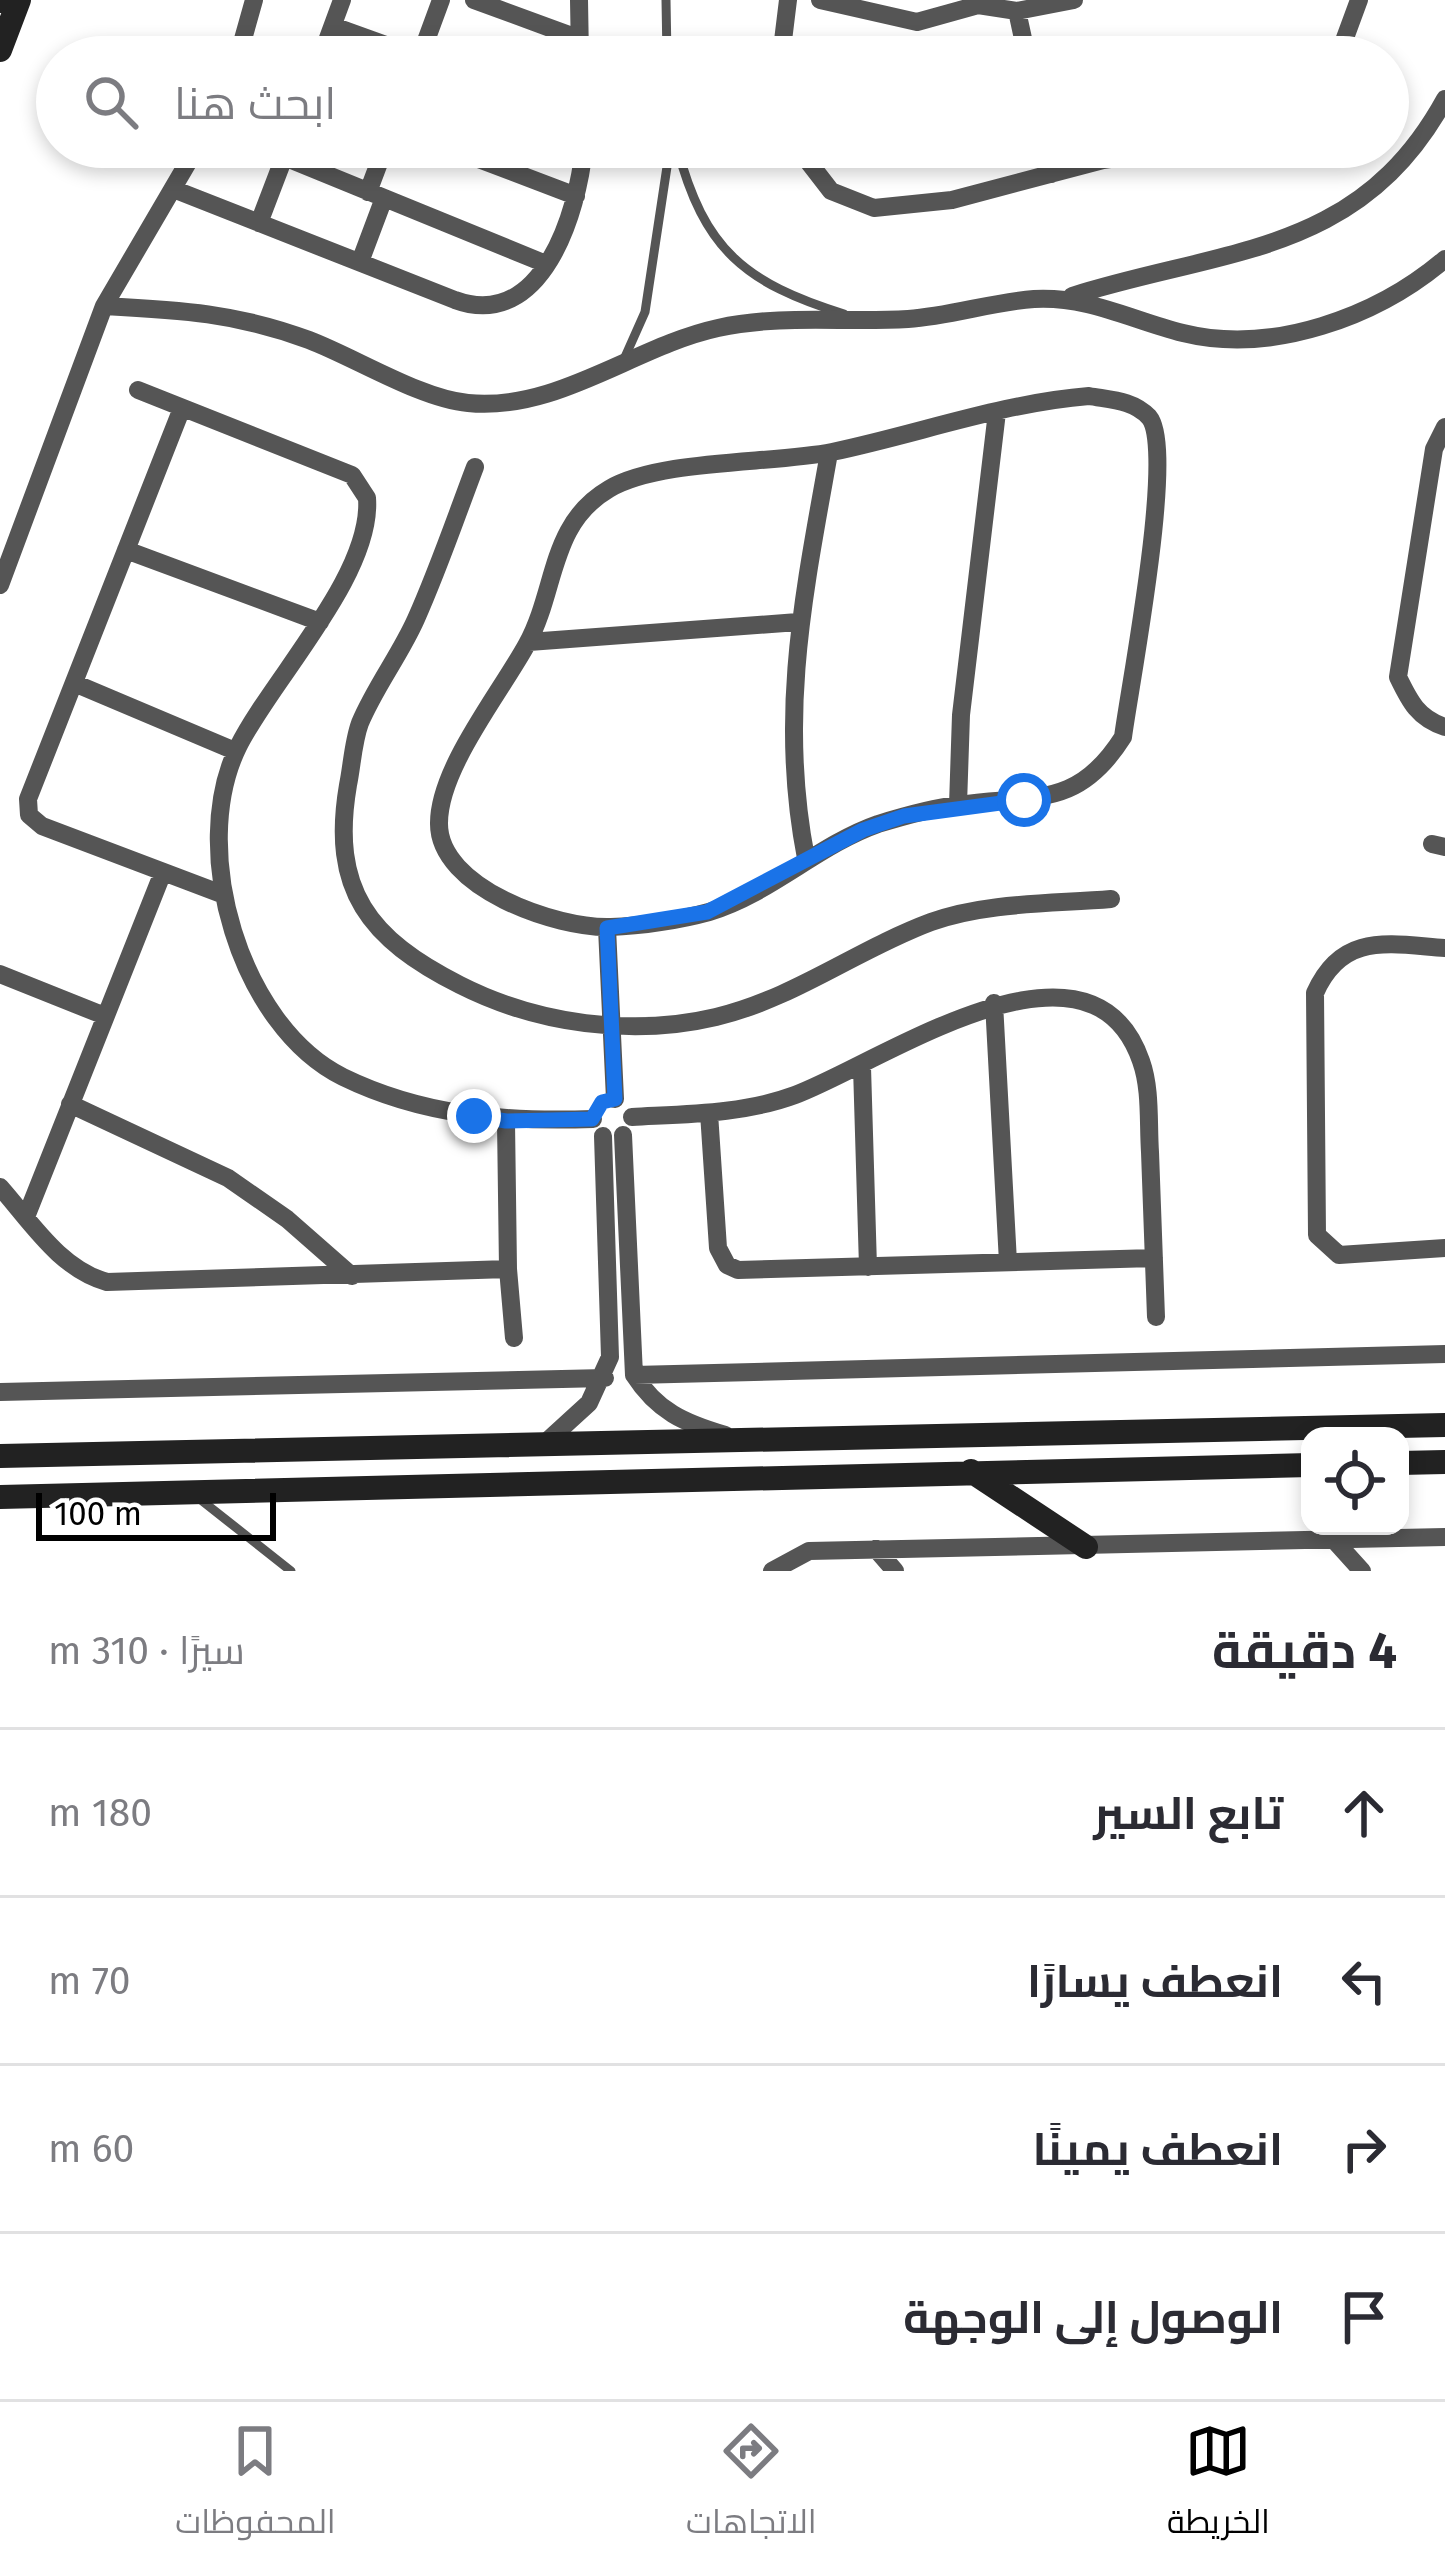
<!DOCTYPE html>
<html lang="ar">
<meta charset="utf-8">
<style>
:root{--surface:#fff;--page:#f7f7f7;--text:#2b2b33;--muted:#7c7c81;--line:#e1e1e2;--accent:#000}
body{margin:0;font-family:"Fira Sans",Cairo,sans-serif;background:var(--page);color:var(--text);direction:rtl}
.controls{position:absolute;right:36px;bottom:36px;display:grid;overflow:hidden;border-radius:24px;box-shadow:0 6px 18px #0003}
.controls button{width:108px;height:108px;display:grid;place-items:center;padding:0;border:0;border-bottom:3px solid var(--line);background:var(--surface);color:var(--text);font:60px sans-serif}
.scale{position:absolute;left:36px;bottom:30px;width:240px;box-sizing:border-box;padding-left:12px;border:6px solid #000;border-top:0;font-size:33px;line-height:42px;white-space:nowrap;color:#000;-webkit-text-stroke:9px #fff;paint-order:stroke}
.stop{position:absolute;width:36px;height:36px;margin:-27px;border:9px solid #1a73e8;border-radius:50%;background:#fff}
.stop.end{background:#1a73e8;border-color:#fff;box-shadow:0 3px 12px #0008}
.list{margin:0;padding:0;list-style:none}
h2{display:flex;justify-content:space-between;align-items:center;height:156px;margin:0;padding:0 48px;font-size:51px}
h2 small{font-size:39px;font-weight:400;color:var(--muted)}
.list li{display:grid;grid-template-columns:78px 1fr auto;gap:36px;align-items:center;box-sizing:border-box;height:168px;padding:0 48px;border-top:3px solid var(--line)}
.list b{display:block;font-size:45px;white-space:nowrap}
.list em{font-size:39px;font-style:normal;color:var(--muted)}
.icon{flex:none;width:66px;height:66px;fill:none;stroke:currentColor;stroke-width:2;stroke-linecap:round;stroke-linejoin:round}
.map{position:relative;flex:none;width:1445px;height:1571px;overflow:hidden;direction:ltr}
.search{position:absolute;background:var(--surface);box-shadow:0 6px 18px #0003;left:36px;right:36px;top:36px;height:132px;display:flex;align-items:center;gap:30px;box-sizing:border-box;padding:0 42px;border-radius:66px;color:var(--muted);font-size:45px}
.sheet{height:828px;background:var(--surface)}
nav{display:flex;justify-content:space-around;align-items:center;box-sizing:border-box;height:168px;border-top:3px solid var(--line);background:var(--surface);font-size:33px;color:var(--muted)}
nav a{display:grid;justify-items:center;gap:6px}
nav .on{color:var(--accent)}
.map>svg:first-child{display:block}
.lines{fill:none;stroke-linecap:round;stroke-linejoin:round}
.lane{stroke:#555;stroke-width:9}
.street{stroke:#555;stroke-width:18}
.secondary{stroke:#222;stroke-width:24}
.route{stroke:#1a73e8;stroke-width:15}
</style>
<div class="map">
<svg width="1445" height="1571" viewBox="0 0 1445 1571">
<rect width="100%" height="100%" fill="#fff"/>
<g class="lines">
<path class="lane" d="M666 0 667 57
M677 147C704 250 745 283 844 314
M625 357 645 312 670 147
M201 1500 291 1571"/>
<path class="street" d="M474 0 580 39
M579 0 580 57
M820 0 917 22 978 5 1017 11 1074 0
M1017 11 1027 57
M333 26 419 57
M238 57 254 0
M321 57 342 0
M420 57 441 0
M781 57 788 0
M1338 57 1359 0
M447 147 576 196
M797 147 831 191 874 208 952 200 1103 160 1193 147
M1047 147 1052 174
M284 157 546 264
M173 189 455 300C542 332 578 212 584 147
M368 192 385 147
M259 223 288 147
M360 262 384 198
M1072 296C1224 248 1359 256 1445 99
M104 306C180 310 237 313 309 340 356 358 421 399 468 403 557 412 635 346 718 328 782 314 844 323 908 319 951 316 992 302 1034 299 1089 296 1131 320 1183 333 1272 355 1377 317 1445 259
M138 390 352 475 367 498C373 575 271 680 238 747 188 849 240 1026 343 1077 423 1116 505 1122 593 1119
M1089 396C1111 400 1133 400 1149 417 1176 449 1130 684 1123 737 1077 810 1033 794 958 805 931 808 904 816 878 824 818 845 770 894 709 912 680 920 641 926 611 927 557 929 438 888 439 823 439 768 501 692 527 644 557 589 549 524 609 489 660 459 772 464 832 452 918 434 1002 403 1089 396Z
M182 408 28 799 29 815 42 826 219 893
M1445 427 1434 449 1398 677C1410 702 1418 718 1445 727
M475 467C456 517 438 570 416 619 400 655 375 687 360 723 353 742 352 766 348 785 330 890 369 939 460 985 537 1024 632 1037 716 1017 795 998 856 950 931 922 987 902 1052 904 1111 899
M126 550 320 622
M0 585 104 306 197 147
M529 642 798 622
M74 683 235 751
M958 805 961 715 997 412
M1432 844 1445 847
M806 858C778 715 804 593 829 453
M607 928 615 1099
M1445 948C1388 944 1342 932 1315 993L1317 1235 1339 1255 1445 1248
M0 974 105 1016
M994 1003 1008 1262
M862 1067 868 1267
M70 1104 228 1178 287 1219 352 1276
M709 1113 718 1248 727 1265 738 1270 1154 1258
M632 1117C686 1114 744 1114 795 1095 879 1064 1090 914 1141 1061 1151 1089 1148 1122 1150 1152 1152 1207 1154 1262 1156 1317
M623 1135 634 1375C657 1411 684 1423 725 1435
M0 1187C31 1222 60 1269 107 1282L508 1269 506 1122
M26 1217 163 872
M508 1269 514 1338
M634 1375 1445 1354
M0 1392 605 1378
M543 1445 589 1403 610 1357 603 1136
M1334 1540 1362 1571
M876 1549 895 1571
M772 1571 809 1551 1445 1537"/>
<path class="secondary" d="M0 1 1 0
M0 50 19 0
M0 1456 1445 1425
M1400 1463 1445 1462
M971 1471 1086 1547
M0 1497 1310 1465"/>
</g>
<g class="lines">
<path class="route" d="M474 1116 506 1121 592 1119 602 1102 615 1099 607 928 707 912 863 830 904 816 1024 800"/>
</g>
</svg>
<div class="controls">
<button><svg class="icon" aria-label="locate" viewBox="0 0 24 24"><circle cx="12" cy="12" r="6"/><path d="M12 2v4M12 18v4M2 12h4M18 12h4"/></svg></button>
</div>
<div class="scale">100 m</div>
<div class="stop" style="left:1024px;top:800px"></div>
<div class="stop end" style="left:474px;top:1116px"></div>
<div class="search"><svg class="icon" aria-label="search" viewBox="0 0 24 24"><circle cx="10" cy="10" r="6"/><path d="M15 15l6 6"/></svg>ابحث هنا</div>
</div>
<section class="sheet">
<h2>4 دقيقة<small>سيرًا · 310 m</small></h2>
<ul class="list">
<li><svg class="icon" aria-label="ahead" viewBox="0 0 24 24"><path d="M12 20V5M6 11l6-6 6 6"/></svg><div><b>تابع السير</b></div><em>180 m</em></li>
<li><svg class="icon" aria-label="left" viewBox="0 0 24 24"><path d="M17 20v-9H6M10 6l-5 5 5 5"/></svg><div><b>انعطف يسارًا</b></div><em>70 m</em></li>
<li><svg class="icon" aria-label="right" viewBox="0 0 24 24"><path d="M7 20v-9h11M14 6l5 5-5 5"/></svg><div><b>انعطف يمينًا</b></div><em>60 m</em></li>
<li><svg class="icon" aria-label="arrive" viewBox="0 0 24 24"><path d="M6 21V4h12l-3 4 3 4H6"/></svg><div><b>الوصول إلى الوجهة</b></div></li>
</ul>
</section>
<nav>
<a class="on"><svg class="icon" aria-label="map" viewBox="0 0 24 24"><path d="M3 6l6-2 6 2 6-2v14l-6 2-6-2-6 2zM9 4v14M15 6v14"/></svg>الخريطة</a>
<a><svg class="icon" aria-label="directions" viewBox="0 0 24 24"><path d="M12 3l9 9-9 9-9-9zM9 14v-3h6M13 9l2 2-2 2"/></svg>الاتجاهات</a>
<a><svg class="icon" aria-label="saved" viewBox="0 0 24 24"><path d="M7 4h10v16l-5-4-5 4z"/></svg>المحفوظات</a>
</nav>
